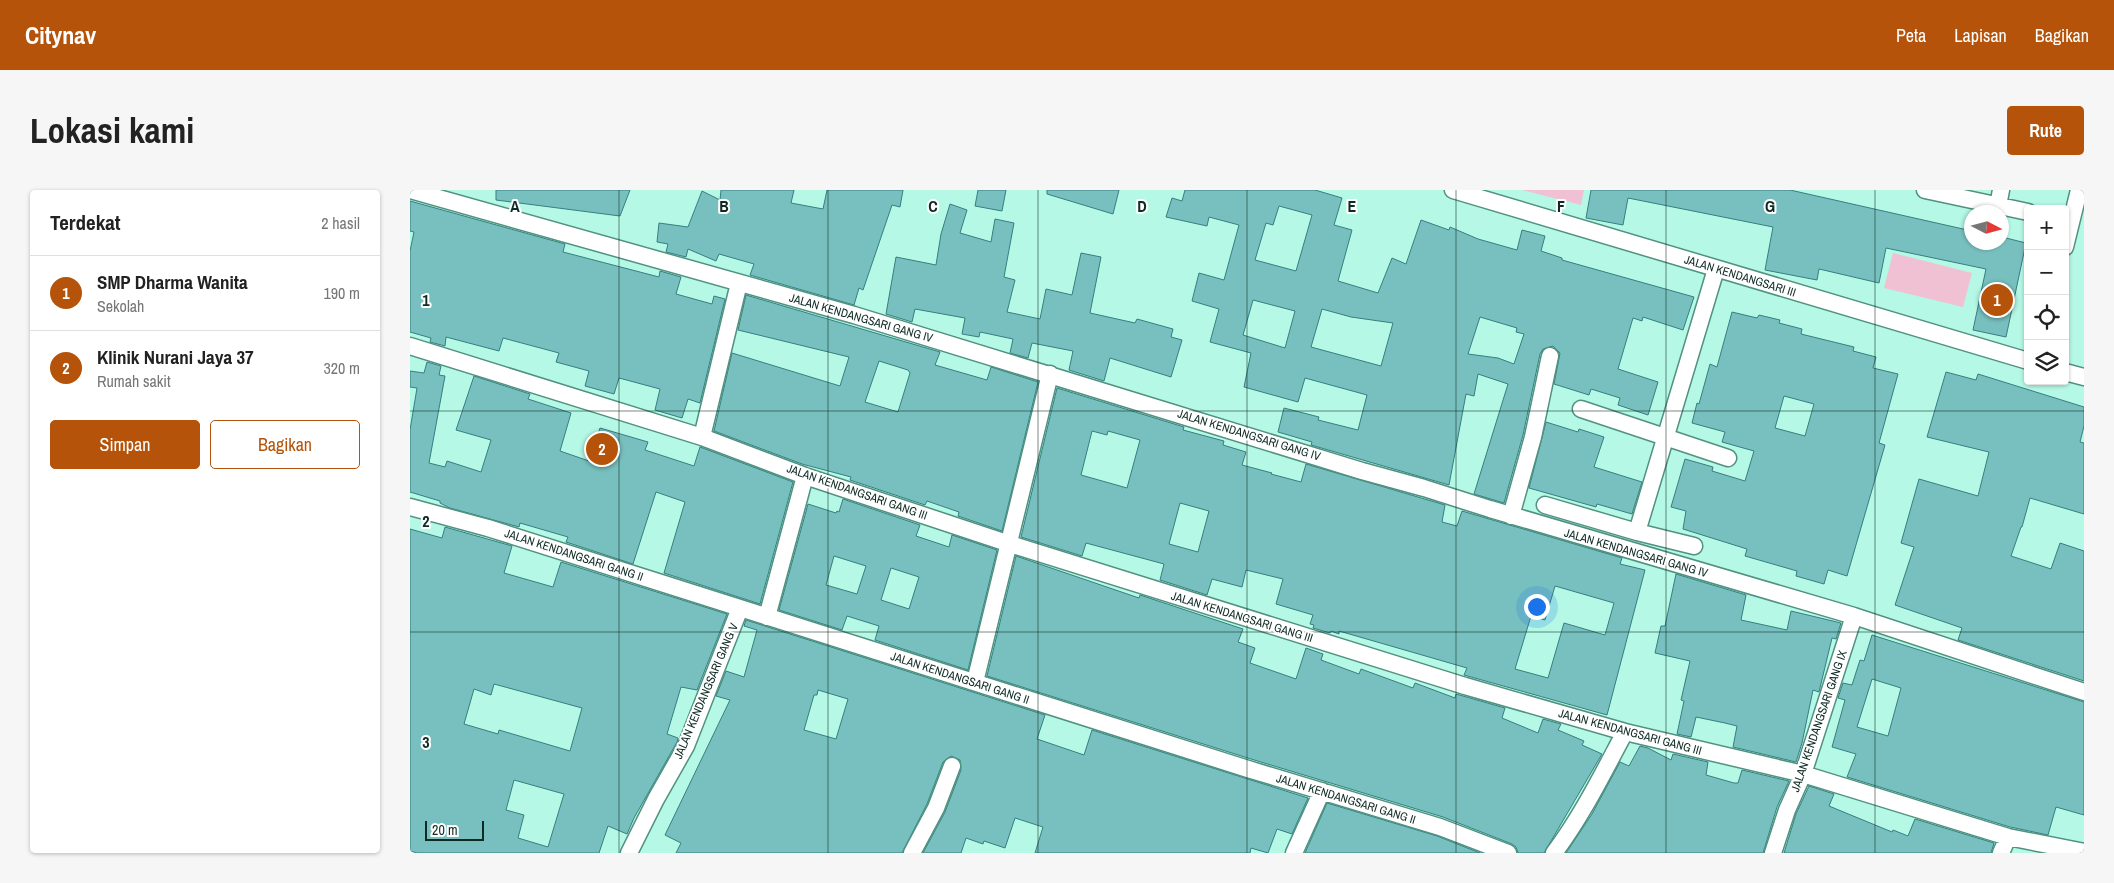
<!DOCTYPE html>
<html lang="id">
<meta charset="utf-8">
<style>
:root{--surface:#fff;--page:#f6f6f6;--text:#222;--muted:#767676;--line:#e0e0e0;--accent:#b45309}
body{margin:0;font-family:"Archivo Narrow",sans-serif;background:var(--page);color:var(--text)}
.controls{position:absolute;right:15px;top:15px;display:grid;overflow:hidden;border-radius:5px;box-shadow:0 1px 4px #0004}
.controls button{width:45px;height:45px;display:grid;place-items:center;padding:0;border:0;border-bottom:1px solid var(--line);background:var(--surface);color:var(--text);font:25px sans-serif}
.compass{position:absolute;left:1554px;top:15px;width:45px;height:45px;border-radius:50%;background:var(--surface);box-shadow:0 1px 4px #0004;rotate:96deg}
.scale{position:absolute;left:15px;bottom:12px;width:59px;box-sizing:border-box;padding-left:5px;border:2px solid #0e2a23;border-top:0;font-size:14px;line-height:18px;white-space:nowrap;color:#0e2a23;-webkit-text-stroke:4px #fff;paint-order:stroke}
.you{position:absolute;left:1126px;top:416px;width:18px;height:18px;margin:-12px;border:4px solid #fff;border-radius:50%;background:#1a73e8;box-shadow:0 0 0 8px #1a73e833}
.badge{display:grid;place-items:center;width:32px;height:32px;border-radius:50%;background:var(--accent);color:#fff;font-size:16px;font-weight:700}
.pin{position:absolute;translate:-50% -50%;border:2px solid #fff;box-shadow:0 1px 5px #0006}
.list{margin:0;padding:0;list-style:none}
h2{display:flex;justify-content:space-between;align-items:center;height:65px;margin:0;padding:0 20px;font-size:21px}
h2 small{font-size:16px;font-weight:400;color:var(--muted)}
.list li{display:grid;grid-template-columns:32px 1fr auto;gap:15px;align-items:center;box-sizing:border-box;height:75px;padding:0 20px;border-top:1px solid var(--line)}
.list b{display:block;font-size:19px;white-space:nowrap}
.list p{margin:0;font-size:16px;white-space:nowrap;color:var(--muted)}
.list em{font-size:16px;font-style:normal;color:var(--muted)}
.actions{display:flex;gap:10px;padding:15px 20px}
.actions a{flex:1;padding:11px 0;border:1px solid var(--accent);border-radius:5px;text-align:center;font-size:18px;color:var(--accent)}
.actions .main{background:var(--accent);color:#fff}
.icon{flex:none;width:28px;height:28px;fill:none;stroke:currentColor;stroke-width:2;stroke-linecap:round;stroke-linejoin:round}
.map{position:relative;flex:none;width:1674px;height:663px;overflow:hidden;border-radius:5px}
header{display:flex;align-items:center;gap:30px;box-sizing:border-box;height:70px;padding:0 25px;background:var(--accent);color:#fff}
header strong{font-size:24px}
nav{display:flex;gap:28px;margin-inline-start:auto;font-size:18px}
.intro{display:flex;align-items:center;justify-content:space-between;box-sizing:border-box;height:120px;padding:0 30px}
h1{margin:0;font-size:35px}
.button{padding:12px 22px;border-radius:5px;background:var(--accent);color:#fff;font-size:18px;font-weight:700}
main{display:flex;gap:30px;padding:0 30px}
aside{flex:1;background:var(--surface);border-radius:5px;box-shadow:0 1px 4px #0004}
.map>svg:first-child{display:block}
.green{fill:#efc1d2}
.building{fill:#78c0bf;stroke:#357f7f;fill-rule:evenodd}
.lines{fill:none;stroke-linecap:round;stroke-linejoin:round}
.street-casing{stroke:#509180;stroke-width:19}
.street{stroke:#fff;stroke-width:16}
.grid{fill:none;stroke:#0e2a23;stroke-width:1;stroke-opacity:0.55}
.labels{text-anchor:middle;dominant-baseline:central;stroke-width:4;stroke-linejoin:round;paint-order:stroke}
.street-label{font-size:12px;fill:#0e2a23;stroke:#fff}
.grid-label{font-size:16px;text-anchor:middle;font-weight:bold;fill:#0e2a23;stroke:#fff;stroke-width:4;stroke-linejoin:round;paint-order:stroke}
</style>
<header>
<strong>Citynav</strong>
<nav><a>Peta</a><a>Lapisan</a><a>Bagikan</a></nav>
</header>
<div class="intro"><h1>Lokasi kami</h1><a class="button">Rute</a></div>
<main>
<aside>
<h2>Terdekat<small>2 hasil</small></h2>
<ul class="list">
<li><span class="badge">1</span><div><b>SMP Dharma Wanita</b><p>Sekolah</p></div><em>190 m</em></li>
<li><span class="badge">2</span><div><b>Klinik Nurani Jaya 37</b><p>Rumah sakit</p></div><em>320 m</em></li>
</ul>
<div class="actions"><a class="main">Simpan</a><a>Bagikan</a></div>
</aside>
<div class="map">
<svg width="1674" height="663" viewBox="0 0 1674 663">
<rect width="100%" height="100%" fill="#b5f8e5"/>
<path class="green" d="M1112 0H1174L1171 15Z
M1483 63 1562 83 1553 117 1474 98Z"/>
<path class="building" d="M86 0H220L210 26 86 10Z
M311 0H384L381 13 413 19 417 0H493L490 17 482 15 453 100 449 98 444 115 340 85 344 74 309 64 306 71 278 59 276 67 256 62 258 54 247 52 249 33 278 37 292 1 310 10Z
M568 0H596L592 21 565 16Z
M637 0H709L703 24 637 4Z
M775 0H905L932 8 924 35 942 40 928 91 968 103 982 68 996 74 1011 30 1039 40 1040 37 1068 49 1107 60 1112 40 1135 46 1131 61 1152 68V70L1284 107 1273 140 1233 127 1232 131 1223 128 1208 179 1248 192 1238 225 1208 215 1210 208 1181 199 1179 205 1144 194 1150 163 1143 156 1133 159 1130 164 1113 245 1094 313 1064 304 1098 194 1068 184 1064 206 1056 204 1039 295 901 255 902 252 868 242 874 218 909 227 908 230 948 240 957 205 895 188 888 212 834 197 841 163 800 152 809 119 782 111 789 83 814 90 829 35 799 27 797 36 756 27 762 8 772 11ZM869 16 902 25 886 81 845 70 856 33 863 35ZM843 110 885 121 875 158 833 145ZM912 119 941 127 983 133 971 176 901 157ZM1070 127 1107 138 1106 142 1114 144 1104 174 1088 168 1058 164Z
M1181 0H1380L1562 41V52H1592V47L1616 53 1596 147 1563 140 1576 79 1476 58 1469 93 1409 79 1407 90 1355 80 1363 37 1218 8 1213 35 1176 28Z
M0 11 155 54 153 62 249 87 250 81 271 87 266 104 302 114 304 106 315 109 290 213 278 209 272 228 245 220 250 199 209 188 204 204 175 196 179 181 146 172 149 163 93 148 89 161 36 147 35 156 20 152 21 148 0 142V61L4 42 0 41Z
M540 14 557 20 550 43 581 52 585 29 604 33 594 87 605 90 597 122 630 129 636 99 662 105 671 63 691 67 680 123 725 133 727 129 763 139 761 147 772 150 761 187 700 168 694 191 659 180 663 161 622 153 618 168 600 163 603 149 570 142 569 147 552 144 555 128 505 119 502 132 476 124 486 67 526 75 531 44Z
M336 105 530 162 525 175 577 190 581 177 628 192 592 341 548 326 549 322 517 311 515 315 440 290 441 287 392 274 304 241 322 163 430 196 439 167 328 140ZM469 171 498 180 500 183 488 222 455 212Z
M1322 122 1347 128 1349 125 1370 130 1369 133 1392 139 1391 144 1444 157 1443 161 1466 167 1463 178 1488 184 1469 253 1475 255 1437 386 1418 380 1414 394 1386 386 1387 381 1335 366 1337 359 1273 339 1276 321 1261 317 1275 269 1303 277 1302 281 1335 291 1344 261 1312 252 1315 242 1282 233 1287 213 1289 214 1300 174 1307 177ZM1374 206 1404 214 1395 246 1365 238Z
M17 172 31 176 29 185 35 186 19 273 35 277 37 271 71 282 81 250 46 240 64 186 120 204 118 209 161 223 150 261 179 271 190 238 238 252 235 260 284 276 290 257 383 292 350 414 254 383 275 312 246 302 223 374 156 352 158 347 110 333 109 337 40 318 30 313V311L0 302V240L7 198 0 197V181L14 183Z
M1536 182 1566 190 1568 184 1674 217V236L1670 252 1674 253V324L1620 308 1612 337H1611L1601 366 1641 379 1650 353 1674 361V491L1548 450 1552 438 1485 415 1504 357 1491 353 1509 289 1568 306 1579 262 1517 247Z
M647 198 774 237 773 240 814 251 813 255 836 262 832 275 862 283 861 284 891 292 896 274 1035 315 1032 332 1047 336 1052 321 1212 368 1210 374 1235 380 1197 525 1054 485 1057 478 929 441V444L921 441 920 443 903 438 904 435 900 434 903 425 866 414 873 389 836 380 832 397 802 389 797 405 750 390 754 374 676 353 672 366 611 347ZM682 241 697 245 698 241 730 250 717 298 671 285ZM770 313 799 321 788 362 759 354ZM1145 396 1204 413 1195 445 1154 433 1138 488 1105 479 1121 426 1135 430Z
M1136 232 1168 242 1169 239 1194 247 1184 277 1232 292 1222 324 1187 314 1186 317 1119 298Z
M433 309 510 335 506 346 539 357 542 345 587 360 558 480 465 450 469 436 437 426 432 440 369 420 398 314 426 323 427 321 429 322ZM424 366 456 376 447 404 416 395ZM481 378 509 387 499 419 471 410Z
M35 337 102 356 94 383 143 397 151 372 317 424 287 500 271 497 257 544 268 548 267 552 224 628 217 644 198 636 189 663H7L0 661V339L32 348ZM84 494 172 518 160 561 89 540 88 544 54 534 64 499 81 505ZM104 590 154 604 138 657 108 648 114 625 96 620Z
M606 366 729 408 730 405 833 439 828 452 845 458 840 473 886 489 896 458 913 464 911 470 949 484 951 479 1003 498 1005 493 1045 508 1046 504 1095 518 1092 528 1128 543 1133 529 1151 534 1148 540 1174 551 1172 555 1192 564 1134 663H1108L1106 657 1102 654 1033 627 841 569 577 486Z
M1266 384 1336 405 1331 430 1377 440 1381 421 1431 433 1426 449 1422 448 1409 502 1403 500 1392 553 1386 572 1323 557 1327 536 1315 533 1286 527 1281 547 1267 544 1274 511 1271 510 1280 471 1245 463 1251 436H1255Z
M336 430 635 525 627 549 674 565 682 540 898 608 882 644 867 639 858 663 841 658 840 663H625L633 637 605 628 595 658 574 651 573 654 556 648 551 663H513L535 622 551 580 550 570 541 566 533 572 517 614 492 663H266L271 653 255 645 320 510 306 506 316 481 334 487 347 440 334 436ZM408 500 438 509 426 549 394 540 404 505H407Z
M1462 445 1674 512V625L1646 617 1638 645 1600 637 1437 587 1446 564 1422 557 1435 510 1428 508 1433 493 1442 495 1450 470 1454 471ZM1462 489 1491 498 1478 546 1447 537Z
M1230 556 1238 558 1261 570 1263 564 1298 572 1296 585 1324 593H1328L1332 580 1379 591 1367 617 1353 663H1156L1182 624 1210 572 1219 576Z
M1399 596 1424 604 1419 616 1482 642 1483 640 1498 646 1505 629 1584 653 1581 663H1374L1386 624Z
M917 613 1027 646 1070 663H895Z"/>
<g class="lines">
<g class="street-casing">
<path id="street" d="M0 0 444 125 952 281 1014 298 1080 319 1444 426 1674 502
M1043 0 1618 171
M1515 0 1618 22
M1588 16 1591 0
M1655 57 1669 0
M0 156 292 247 395 286 600 354 1055 496 1215 542 1393 584 1598 647 1674 662
M1655 182 1674 187
M1171 219 1318 268
M292 247 329 93
M1135 315 1227 342 1284 356
M0 317 78 338 838 579 1030 637 1098 663
M1101 326 1123 247 1140 166
M1227 342 1306 79
M357 427 395 286
M565 492 640 184
M219 663 246 609 276 556 330 418
M502 663 526 618 542 576
M884 663 912 601
M1144 663C1172 626 1193 583 1215 542
M1363 663 1377 620 1393 584 1444 426
M1591 663 1598 647"/>
</g>
<use href="#street" class="street"/>
</g>
<path class="grid" d="M209 0V663M418 0V663M628 0V663M837 0V663M1046 0V663M1256 0V663M1465 0V663M0 221H1674M0 442H1674"/>
<g class="labels">
<g class="street-label">
<text transform="translate(1330 86) rotate(17)">JALAN KENDANGSARI III</text>
<text transform="translate(451 128) rotate(16)">JALAN KENDANGSARI GANG IV</text>
<text transform="translate(839 245) rotate(17)">JALAN KENDANGSARI GANG IV</text>
<text transform="translate(447 302) rotate(19)">JALAN KENDANGSARI GANG III</text>
<text transform="translate(1226 363) rotate(16)">JALAN KENDANGSARI GANG IV</text>
<text transform="translate(164 365) rotate(18)">JALAN KENDANGSARI GANG II</text>
<text transform="translate(832 427) rotate(17)">JALAN KENDANGSARI GANG III</text>
<text transform="translate(550 488) rotate(18)">JALAN KENDANGSARI GANG II</text>
<text transform="translate(296 501) rotate(-67)">JALAN KENDANGSARI GANG V</text>
<text transform="translate(1409 531) rotate(-71)">JALAN KENDANGSARI GANG IX</text>
<text transform="translate(1220 542) rotate(15)">JALAN KENDANGSARI GANG III</text>
<text transform="translate(936 609) rotate(17)">JALAN KENDANGSARI GANG II</text>
</g>
</g>
<g class="grid-label">
<text x="105" y="22">A</text>
<text x="314" y="22">B</text>
<text x="523" y="22">C</text>
<text x="732" y="22">D</text>
<text x="942" y="22">E</text>
<text x="1151" y="22">F</text>
<text x="1360" y="22">G</text>
<text x="16" y="116">1</text>
<text x="16" y="337">2</text>
<text x="16" y="558">3</text>
</g>
</svg>
<div class="controls">
<button>+</button>
<button>−</button>
<button><svg class="icon" aria-label="locate" viewBox="0 0 24 24"><circle cx="12" cy="12" r="6"/><path d="M12 2v4M12 18v4M2 12h4M18 12h4"/></svg></button>
<button><svg class="icon" aria-label="layers" viewBox="0 0 24 24"><path d="M12 4l9 5-9 5-9-5zM3 14l9 5 9-5"/></svg></button>
</div>
<svg class="compass" viewBox="-18 -18 36 36"><path d="M0-13l5 13h-10z" fill="#e53935"/><path d="M0 13l5-13h-10z" fill="#767676"/></svg>
<div class="scale">20 m</div>
<div class="you"></div>
<div class="pin badge" style="left:1587px;top:110px">1</div>
<div class="pin badge" style="left:192px;top:259px">2</div>
</div>
</main>
